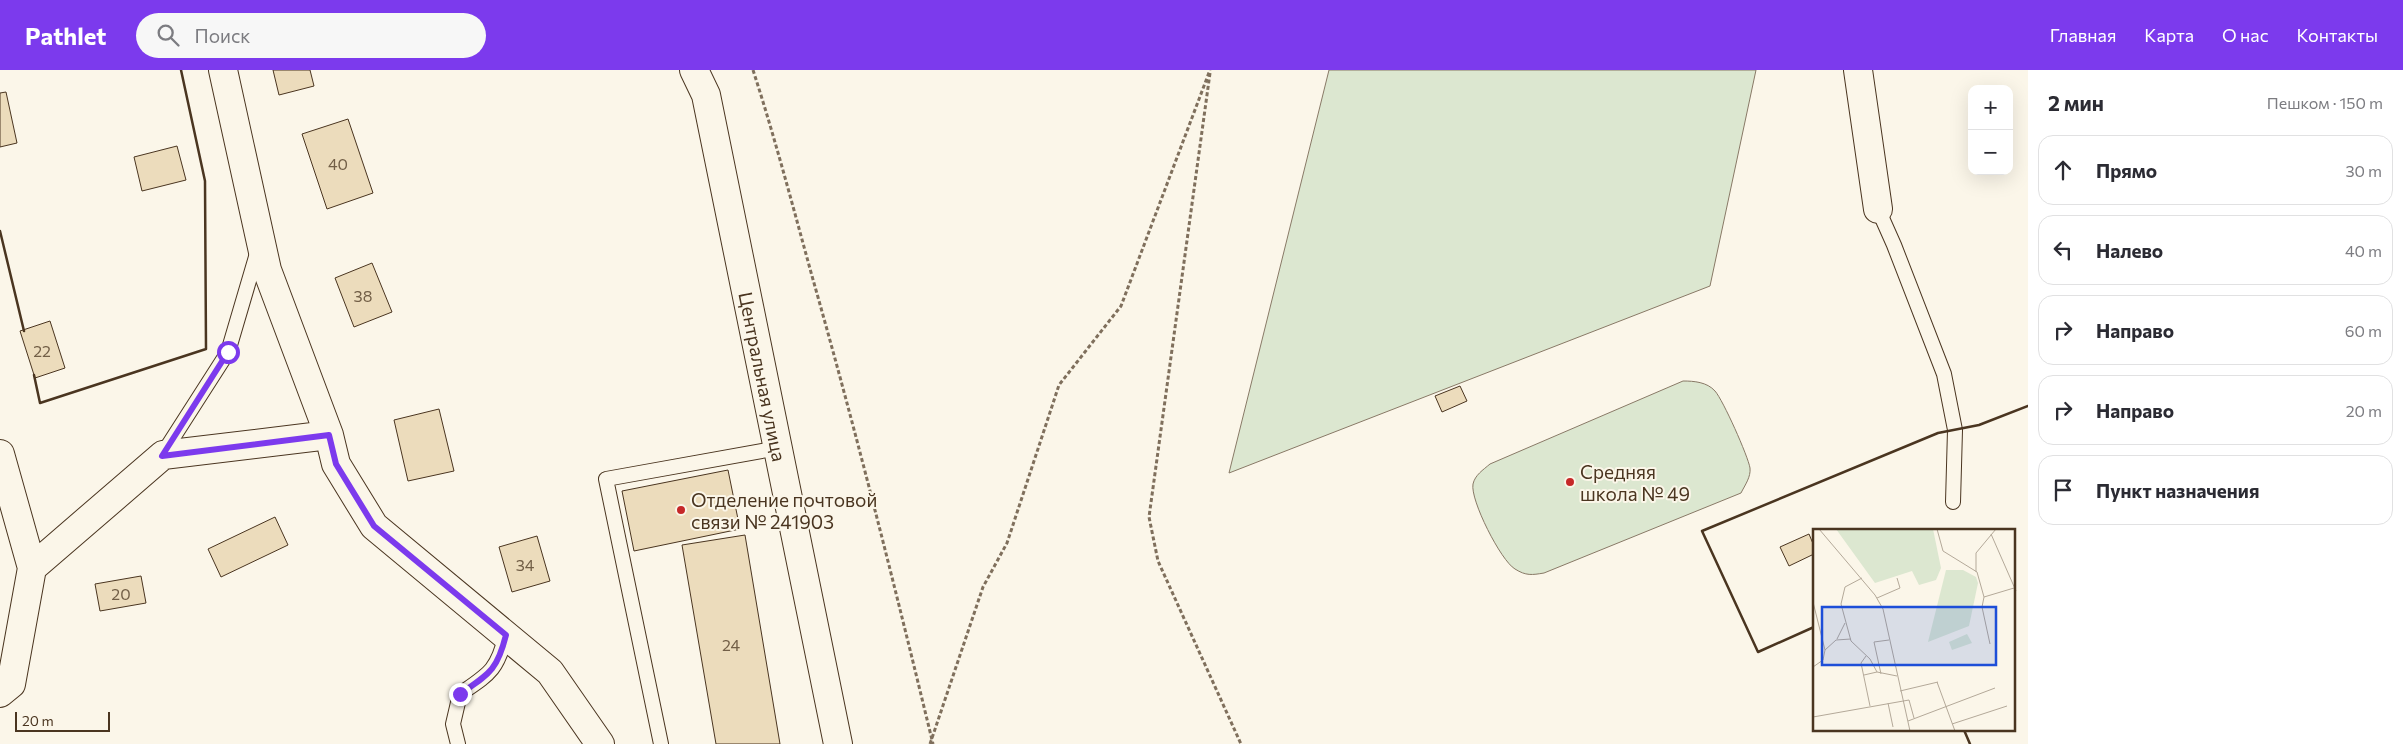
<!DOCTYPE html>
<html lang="ru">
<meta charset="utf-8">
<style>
:root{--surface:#fff;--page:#f7f7f7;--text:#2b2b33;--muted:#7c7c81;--line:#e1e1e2;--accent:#7c3aed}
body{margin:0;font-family:Commissioner,sans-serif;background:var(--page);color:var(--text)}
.controls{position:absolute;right:15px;top:15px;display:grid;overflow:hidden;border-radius:10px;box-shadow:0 5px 20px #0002}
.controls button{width:45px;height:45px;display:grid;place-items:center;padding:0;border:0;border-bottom:1px solid var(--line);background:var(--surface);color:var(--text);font:25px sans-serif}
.scale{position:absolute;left:15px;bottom:12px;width:95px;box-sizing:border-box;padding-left:5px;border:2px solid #4a3520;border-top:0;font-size:14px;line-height:18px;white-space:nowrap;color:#4a3520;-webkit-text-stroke:4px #fbf6e9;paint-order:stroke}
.stop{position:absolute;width:15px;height:15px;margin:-11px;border:4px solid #7c3aed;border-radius:50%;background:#fff}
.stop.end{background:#7c3aed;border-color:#fff;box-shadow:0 1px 5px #0008}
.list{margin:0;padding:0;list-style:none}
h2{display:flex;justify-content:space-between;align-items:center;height:65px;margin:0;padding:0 20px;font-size:21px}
h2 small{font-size:16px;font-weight:400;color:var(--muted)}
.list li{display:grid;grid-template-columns:32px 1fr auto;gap:15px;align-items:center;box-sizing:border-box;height:70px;margin:0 10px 10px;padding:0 10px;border:1px solid var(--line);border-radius:15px}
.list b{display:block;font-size:19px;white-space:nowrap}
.list em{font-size:16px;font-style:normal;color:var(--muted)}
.icon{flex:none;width:28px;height:28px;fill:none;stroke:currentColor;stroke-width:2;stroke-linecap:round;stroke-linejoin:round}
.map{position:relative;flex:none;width:2028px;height:674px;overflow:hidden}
header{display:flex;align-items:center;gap:30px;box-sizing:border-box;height:70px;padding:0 25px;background:var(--accent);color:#fff}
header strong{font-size:24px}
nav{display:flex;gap:28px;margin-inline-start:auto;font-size:18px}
.search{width:350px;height:45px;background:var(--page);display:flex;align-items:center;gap:12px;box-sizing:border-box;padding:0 18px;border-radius:28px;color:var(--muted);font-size:19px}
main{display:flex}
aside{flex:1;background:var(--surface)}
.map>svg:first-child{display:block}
.green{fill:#dce7d0;stroke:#887966}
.building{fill:#ecdcbc;stroke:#4a3520}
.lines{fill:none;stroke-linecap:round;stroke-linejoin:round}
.service-casing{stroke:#4a3520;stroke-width:16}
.minor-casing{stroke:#4a3520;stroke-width:30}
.tertiary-casing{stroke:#4a3520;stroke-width:30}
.path{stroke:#7f6f5c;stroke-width:3;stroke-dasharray:4 2.5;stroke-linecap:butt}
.service{stroke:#fbf6e9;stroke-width:14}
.minor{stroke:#fbf6e9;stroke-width:28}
.tertiary{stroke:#fbf6e9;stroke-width:28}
.wall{stroke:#4a3520;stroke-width:2.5}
.route{stroke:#7c3aed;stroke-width:6}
.poi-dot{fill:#c62828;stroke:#fbf6e9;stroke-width:2}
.labels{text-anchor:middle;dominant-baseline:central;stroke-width:4;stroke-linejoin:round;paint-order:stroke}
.number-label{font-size:16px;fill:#725f47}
.street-label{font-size:19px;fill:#4a3520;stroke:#fbf6e9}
.poi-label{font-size:19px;fill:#4a3520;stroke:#fbf6e9;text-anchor:start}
.inset-road{fill:none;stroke:#b4a999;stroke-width:1}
.view{fill:#1d4ed8;fill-opacity:0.15;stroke:#1d4ed8;stroke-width:2.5}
.inset-edge{fill:none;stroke:#4a3520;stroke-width:2.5}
</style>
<header>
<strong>Pathlet</strong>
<div class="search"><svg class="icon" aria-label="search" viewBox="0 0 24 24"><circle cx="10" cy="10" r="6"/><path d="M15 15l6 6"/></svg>Поиск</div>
<nav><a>Главная</a><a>Карта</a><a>О нас</a><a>Контакты</a></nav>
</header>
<main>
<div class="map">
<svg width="2028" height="674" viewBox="0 0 2028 674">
<rect width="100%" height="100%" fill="#fbf6e9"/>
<path class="green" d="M1329 0H1756L1710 216 1229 403Z
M1683 311C1694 311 1707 312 1715 321 1723 330 1748 386 1750 398 1751 407 1745 415 1741 423L1544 503C1532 505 1526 506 1515 499 1501 491 1470 430 1473 414 1475 405 1483 400 1490 394Z"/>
<path class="building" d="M273 0H310L314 16 279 25Z
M6 22 17 73 0 77V23Z
M348 49 373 123 327 139 302 64Z
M177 76 186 110 142 121 134 87Z
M372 193 392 242 354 257 335 208Z
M50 251 65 298 35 308 20 261Z
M1460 316 1467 331 1442 342 1435 326Z
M439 339 454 401 408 411 394 350Z
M728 400 740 459 634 481 622 421Z
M275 447 288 475 221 507 208 479Z
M1809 464 1814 476V484L1789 496 1780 477Z
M745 465 780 674H716L682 475Z
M537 466 550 511 512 522 499 477Z
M141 506 146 533 100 541 95 514Z"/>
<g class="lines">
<g class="service-casing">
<path id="service" d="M1878 139 1894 175 1944 304 1955 360 1953 432
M162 385 228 282 258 180
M458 674 453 654 460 624C489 604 497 601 506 565
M661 674 606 409 778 378"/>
</g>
<g class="minor-casing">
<path id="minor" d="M223 0 267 200 329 365 336 394 374 456 550 602 600 674
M1858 0 1878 139
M0 384 32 498
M0 623 11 614 32 498 163 385 329 365"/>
</g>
<g class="tertiary-casing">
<g id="tertiary">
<path id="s1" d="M694 0 706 25 838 674"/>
</g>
</g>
<path class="path" d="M753 0C775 68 793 137 812 206 856 361 895 517 933 674
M1210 3 1149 447 1158 491 1241 674
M930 674 983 517 1007 473 1059 315 1121 236 1210 0"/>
<use href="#service" class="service"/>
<use href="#minor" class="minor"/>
<use href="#tertiary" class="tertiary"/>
<path class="wall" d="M0 161 24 261
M34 305 40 333 206 279 205 111 181 0
M1814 557 1758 582 1702 461 1938 363 1979 355 2028 336
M1964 660 1970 674"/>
</g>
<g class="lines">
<path class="route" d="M228 282 162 386 329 365 336 394 374 456 506 565C497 601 489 604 460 624"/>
</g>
<g class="poi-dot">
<circle cx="1570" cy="412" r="5"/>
<circle cx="681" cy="440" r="5"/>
</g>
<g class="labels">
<g class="number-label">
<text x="338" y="93">40</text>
<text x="363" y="225">38</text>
<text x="42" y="280">22</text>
<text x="525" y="494">34</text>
<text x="121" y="523">20</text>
<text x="731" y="574">24</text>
</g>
<g class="street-label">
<text stroke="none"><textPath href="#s1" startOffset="315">Центральная улица</textPath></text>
</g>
<g class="poi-label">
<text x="1580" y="401">Средняя<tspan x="1580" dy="22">школа № 49</tspan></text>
<text x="691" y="429">Отделение почтовой<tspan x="691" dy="22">связи № 241903</tspan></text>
</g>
</g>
<g transform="translate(1813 459)">
<rect width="202" height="202" fill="#fbf6e9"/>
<path d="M23 0H120L128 39 123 51 106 56 99 42 62 54ZM133 41H150L163 48 165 54 156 97 115 113ZM154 105 159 114 139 121 136 113Z" fill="#dce7d0"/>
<path class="inset-road" d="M6 0 62 66 70 80 97 202M124 0 130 22 164 43 171 68 169 78 177 115M178 5 203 62M163 43V24L183 0M49 49 32 58 28 75 38 112 57 130 64 143M171 68 201 59M64 69 87 59 84 49M0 73 12 121M24 110 32 94M53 127 48 134 57 177M0 138 10 131 12 121 23 111 38 110M68 145 61 113 76 111M51 146 64 143 84 147M124 153 142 202M87 162 125 153M75 174 80 198M0 188 96 171 101 189M95 192 182 159M139 195 194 177"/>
<path class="view" d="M9 78H183V136H9Z"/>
<rect width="202" height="202" class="inset-edge"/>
</g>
</svg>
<div class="controls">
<button>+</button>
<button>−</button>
</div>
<div class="scale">20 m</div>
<div class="stop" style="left:228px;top:282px"></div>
<div class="stop end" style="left:460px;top:624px"></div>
</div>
<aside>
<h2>2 мин<small>Пешком · 150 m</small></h2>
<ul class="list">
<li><svg class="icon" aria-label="ahead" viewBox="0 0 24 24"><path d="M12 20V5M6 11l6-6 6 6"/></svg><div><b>Прямо</b></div><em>30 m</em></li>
<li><svg class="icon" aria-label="left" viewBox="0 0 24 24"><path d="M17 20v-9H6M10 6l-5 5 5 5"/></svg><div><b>Налево</b></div><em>40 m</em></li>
<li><svg class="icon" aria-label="right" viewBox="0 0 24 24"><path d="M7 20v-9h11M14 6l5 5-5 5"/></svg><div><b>Направо</b></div><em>60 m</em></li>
<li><svg class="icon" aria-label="right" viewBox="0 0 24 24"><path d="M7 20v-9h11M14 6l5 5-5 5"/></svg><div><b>Направо</b></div><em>20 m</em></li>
<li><svg class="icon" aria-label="arrive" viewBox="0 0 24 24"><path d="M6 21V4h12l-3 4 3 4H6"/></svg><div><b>Пункт назначения</b></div></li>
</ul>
</aside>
</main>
